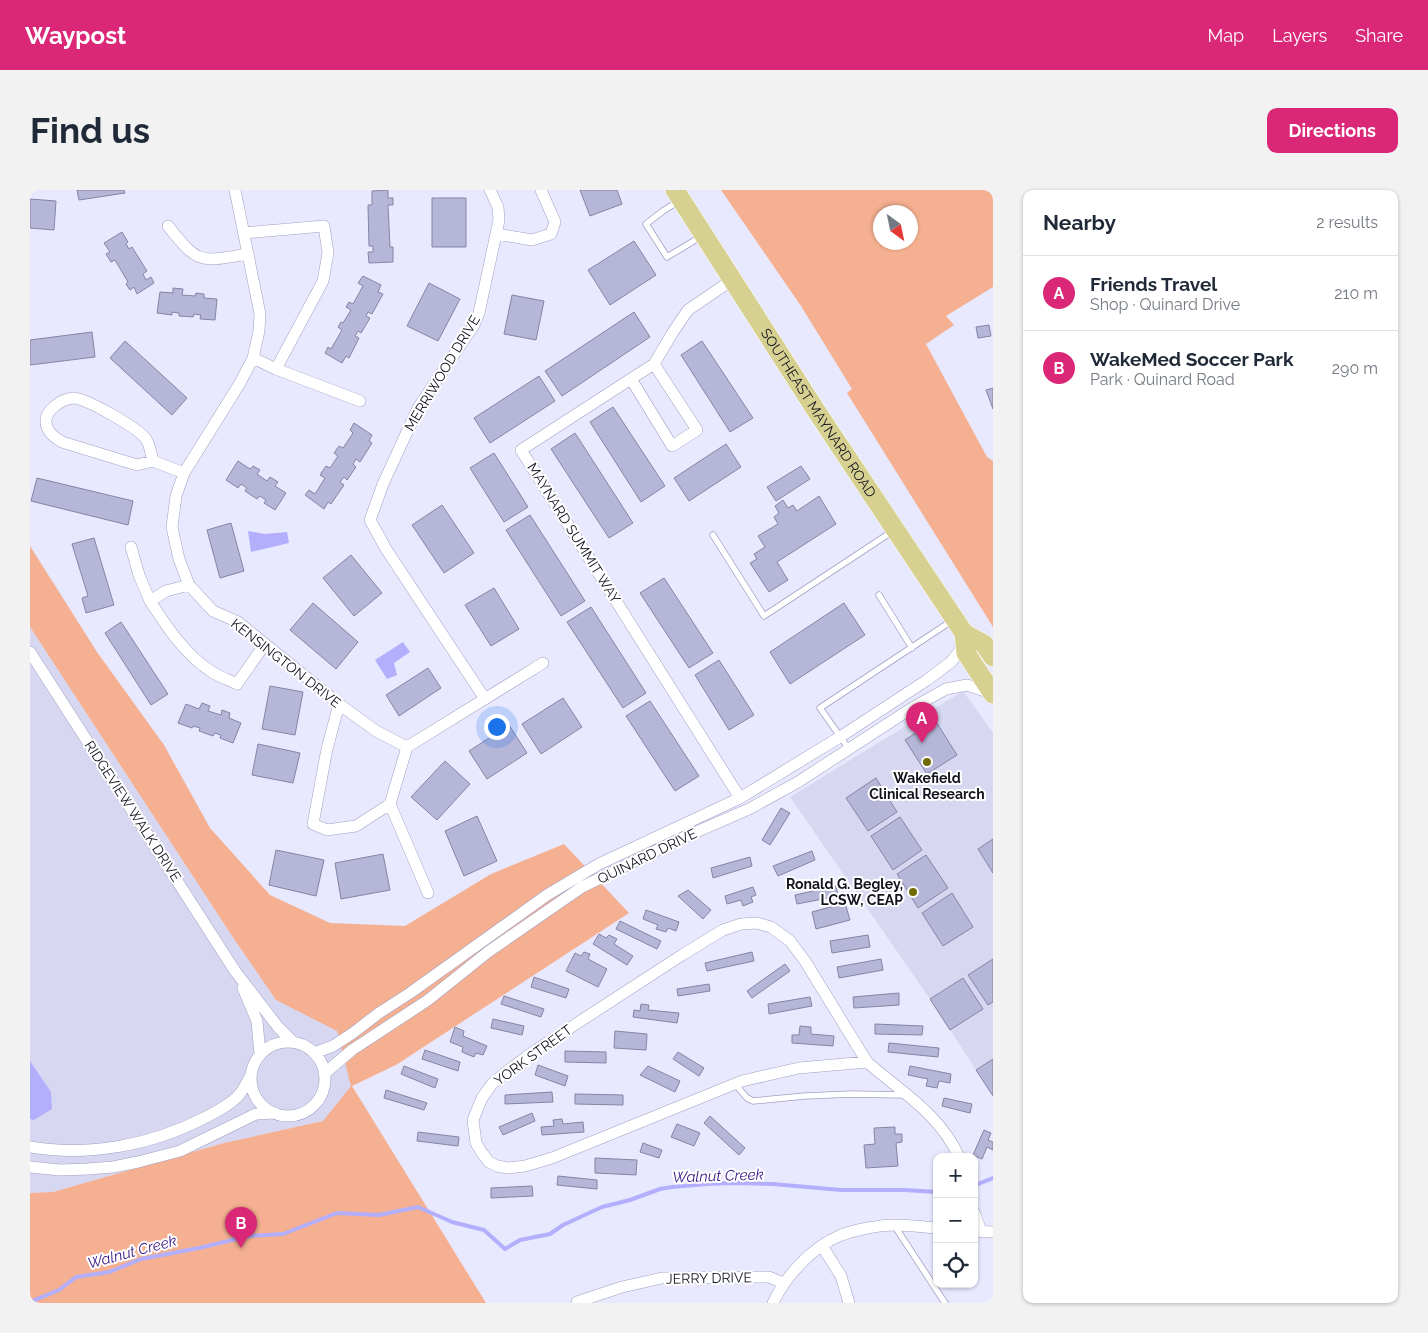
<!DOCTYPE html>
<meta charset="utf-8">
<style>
:root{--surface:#fff;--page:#f2f2f3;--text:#1f2937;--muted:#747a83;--line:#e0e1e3;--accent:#db2777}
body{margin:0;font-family:Raleway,sans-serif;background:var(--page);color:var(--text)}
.controls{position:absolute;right:15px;bottom:15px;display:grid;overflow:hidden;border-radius:10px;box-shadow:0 1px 4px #0004}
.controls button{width:45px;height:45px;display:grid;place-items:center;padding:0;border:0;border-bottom:1px solid var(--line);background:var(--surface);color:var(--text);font:25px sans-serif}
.compass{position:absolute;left:843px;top:15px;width:45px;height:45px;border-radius:50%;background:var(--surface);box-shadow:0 1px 4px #0004;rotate:147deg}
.you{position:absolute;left:466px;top:536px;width:18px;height:18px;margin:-12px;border:4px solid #fff;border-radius:50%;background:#1a73e8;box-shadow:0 0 0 8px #1a73e833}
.badge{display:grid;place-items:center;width:32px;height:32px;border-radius:50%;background:var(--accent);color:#fff;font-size:16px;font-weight:700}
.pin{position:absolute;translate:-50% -41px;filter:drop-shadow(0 1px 2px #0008)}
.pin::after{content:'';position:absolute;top:26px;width:18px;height:15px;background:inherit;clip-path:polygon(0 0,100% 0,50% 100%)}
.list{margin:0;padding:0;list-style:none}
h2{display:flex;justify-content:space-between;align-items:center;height:65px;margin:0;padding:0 20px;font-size:21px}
h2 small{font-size:16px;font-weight:400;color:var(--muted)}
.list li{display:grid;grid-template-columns:32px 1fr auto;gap:15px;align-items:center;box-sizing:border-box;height:75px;padding:0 20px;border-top:1px solid var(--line)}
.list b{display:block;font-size:19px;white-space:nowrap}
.list p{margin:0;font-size:16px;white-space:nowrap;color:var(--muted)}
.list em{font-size:16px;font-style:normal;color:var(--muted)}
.icon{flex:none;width:28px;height:28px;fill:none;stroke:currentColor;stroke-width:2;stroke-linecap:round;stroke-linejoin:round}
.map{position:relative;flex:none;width:963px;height:1113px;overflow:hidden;border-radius:10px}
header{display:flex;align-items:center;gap:30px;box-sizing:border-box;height:70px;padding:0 25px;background:var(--accent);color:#fff}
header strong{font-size:24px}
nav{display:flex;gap:28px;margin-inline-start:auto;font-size:18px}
.intro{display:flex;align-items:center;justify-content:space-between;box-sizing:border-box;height:120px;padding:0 30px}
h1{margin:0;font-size:35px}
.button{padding:12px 22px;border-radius:10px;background:var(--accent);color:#fff;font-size:18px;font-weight:700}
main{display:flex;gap:30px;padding:0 30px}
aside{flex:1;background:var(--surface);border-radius:10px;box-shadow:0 1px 4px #0004}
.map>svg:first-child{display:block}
.built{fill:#d7d7f1}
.green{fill:#f4b090;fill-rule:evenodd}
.water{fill:#b3affd}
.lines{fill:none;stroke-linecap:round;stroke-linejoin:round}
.stream{stroke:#b3affd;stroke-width:4}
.building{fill:#b6b6d9;stroke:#8584a5}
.lane-casing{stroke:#a1a0c3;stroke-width:7}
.street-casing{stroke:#a1a0c3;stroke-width:12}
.primary-casing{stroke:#fff;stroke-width:20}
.lane{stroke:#fff;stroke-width:5.5}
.street{stroke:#fff;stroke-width:11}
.primary{stroke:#d6d190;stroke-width:19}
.poi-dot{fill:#706b05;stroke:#fff;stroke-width:2}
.labels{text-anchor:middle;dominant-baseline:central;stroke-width:4;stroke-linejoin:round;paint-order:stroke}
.street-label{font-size:14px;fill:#13131f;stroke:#fff}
.poi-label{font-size:14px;font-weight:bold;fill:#13131f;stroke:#fff}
.water-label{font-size:15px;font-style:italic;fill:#351484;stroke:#fff}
</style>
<header>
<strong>Waypost</strong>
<nav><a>Map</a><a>Layers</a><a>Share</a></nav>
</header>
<div class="intro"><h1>Find us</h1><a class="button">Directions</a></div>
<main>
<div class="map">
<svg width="963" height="1113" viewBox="0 0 963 1113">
<rect width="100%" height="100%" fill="#e8e8ff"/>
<path class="built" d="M0 437 204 749 246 810 307 840 322 896 293 931 194 953 23 1002 0 1003Z
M933 501 963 543V906L900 809 760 607Z"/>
<path class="green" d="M691 0H963V97L916 126 924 135 896 154 957 267 963 271V437L817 203 822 199 771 116ZM851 22H881V52H851Z
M0 356 67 462 134 555 180 638 240 705 300 733 375 736 461 684 534 654 599 723 366 875 322 896 456 1113H0V1003L23 1002 194 953 293 931 321 896 307 841 246 810 204 749 0 437Z"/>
<path class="water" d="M218 341 235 344 257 342 259 353 221 362Z
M373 452 380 462 364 473 367 485 357 489 345 470Z
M0 871 21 902 22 919 4 930 0 929Z"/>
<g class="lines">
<path class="stream" d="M948 994 963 988
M0 1112 29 1100 46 1087 79 1082 111 1069 169 1058 219 1046 253 1044 307 1023 349 1025 388 1017 422 1032 454 1040 475 1059 490 1050 520 1044 533 1035 572 1017 600 1010 630 999 642 997 677 994 704 993 743 994 811 1000H874L907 1002"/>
</g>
<path class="building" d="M47 0H94L95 3 49 10Z
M358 0V8H363V15H358L360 57H363V72L339 73 338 62H343V56H339L338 15H342V1Z
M550 0H587L592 14 560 26Z
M402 8H436V57H402Z
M0 9 26 11 24 40 0 38Z
M92 42 98 52 96 54 99 59 102 57 117 81 113 84 116 90 121 87 124 93 107 104 104 97 100 100 96 94 98 92 85 70 81 72 76 64 80 62 74 53Z
M604 51 626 85 580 115 558 80Z
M333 86 351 95 348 102 353 104 342 124 338 122 336 126 340 128 331 143 328 141 325 146 329 148 319 168 316 166 312 173 295 163 298 157 301 159 312 140 308 137 311 132 313 133 321 120 316 117 319 112 323 114 333 96 328 93Z
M399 93 430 109 408 151 377 136Z
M143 98 153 99 152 105 165 106 166 103 174 104V108L187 109 185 130 170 129 171 125 164 124 163 127 149 126V123L142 122V125L127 123 130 102 143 103Z
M482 105 514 111 506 150 474 144Z
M604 122 620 147 532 206 515 181Z
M959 135 961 146 948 148 946 137Z
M62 142 65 167 0 175V150Z
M95 151 157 208 142 225 80 168Z
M672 151 723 228 700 242 651 165Z
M509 186 525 211 460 253 444 228Z
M963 198V219L956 200Z
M583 217 635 296 611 312 560 232Z
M324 233 342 245 339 251 342 253 330 272 326 269 323 274 326 277 317 290 314 287 310 292 314 295 301 314 298 312 294 319 275 305 279 300 285 304 295 288 290 285 296 276 300 278 308 266 304 263 309 256 313 258 323 243 320 240Z
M545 243 603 333 579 348 521 259Z
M696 254 711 277 659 311 644 288Z
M464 263 498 317 474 332 440 278Z
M208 271 220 279 223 276 230 280 227 284 237 291 240 287 248 292 245 296 256 303 245 320 234 313 236 310 230 306 227 309 215 301 217 298 211 294 208 298 196 290Z
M771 276 780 289 746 311 737 297Z
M7 288 103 311 98 335 1 311Z
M789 306 806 334 747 372 758 390 739 402 720 373 727 369 724 364 735 357 728 346 748 334 744 327 749 323 745 316 753 310 758 318 763 315 767 321Z
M412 315 444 363 414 383 382 335Z
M500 325 555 411 531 426 476 340Z
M201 333 214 381 190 388 177 340Z
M64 348 84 415 56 423 52 408 58 406 42 354Z
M321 365 352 403 324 426 293 388Z
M634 388 683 463 659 478 610 403Z
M464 398 489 439 461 456 435 415Z
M283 413 328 452 306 479 260 440Z
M814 413 835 445 760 494 740 462Z
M561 417 616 503 593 518 537 432Z
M91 432 138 504 121 515 75 443Z
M689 470 724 525 699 540 665 485Z
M398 478 411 498 369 526 356 505Z
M240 496 273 502 265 545 232 539Z
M533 508 552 537 511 564 492 534Z
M620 511 669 586 645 601 596 526Z
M172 513 180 516 178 521 191 525 192 520 200 523 199 528 211 533 203 553 190 548 191 545 185 543 183 546 169 541 170 538 163 536 162 538 148 533 156 514 169 519Z
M905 530 927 565 897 584 875 550Z
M479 535 497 563 457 589 439 561Z
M228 554 270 563 263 593 222 585Z
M415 571 440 594 407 630 381 607Z
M846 588 867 622 838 641 816 608Z
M751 618 760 623 740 655 732 650Z
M447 626 467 671 434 686 415 641Z
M870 627 892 660 863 680 841 646Z
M963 649V683L948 659Z
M246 660 294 670 286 706 239 695Z
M782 661 785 670 748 686 743 676Z
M353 664 360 700 311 709 305 673Z
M896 665 918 698 888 718 867 684Z
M720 667 722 676 683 688 681 678Z
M806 696 808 706 767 714 765 705Z
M723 697 726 705 721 707 723 712 713 716 711 710 697 714 695 706Z
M658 700 681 720 673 729 648 706Z
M922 703 943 737 913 756 892 723Z
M815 713 820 730 786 739 782 722Z
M616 720 649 732 646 741 638 738 636 742 626 739 628 735 613 729Z
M590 731 631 751 627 759 586 739Z
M569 744 576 748 579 745 587 749 584 754 603 766 597 775 563 754Z
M838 745 840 757 802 763 800 751Z
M554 762 560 764 558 769 577 779 568 797 536 781 545 763 551 766Z
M722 762 724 771 677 781 675 773Z
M851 769 853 780 809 788 807 777Z
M963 769V812L958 815 938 785Z
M755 774 760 781 722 808 717 801Z
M504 787 539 799 536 808 501 797Z
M933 788 953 819 920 840 900 809Z
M679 794 680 801 648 806 647 799Z
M869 803V815L824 818 823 807Z
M474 806 514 819 511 827 471 814Z
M780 807 782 816 739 824 738 814Z
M611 814 619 815 618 820 649 823 647 833 603 827 604 820 610 821Z
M463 829 494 836 492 845 461 838Z
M845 834 893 836 892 845 845 844Z
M770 836 781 837V844L804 846 803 856 762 853V845H769Z
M425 837 434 841 433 846 457 856 453 865 446 863 444 867 432 862 433 857 420 852Z
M585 841 617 844 616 860 584 858Z
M859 853 909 858 908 867 858 862Z
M395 860 430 872 428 881 392 869Z
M535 861 576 862V873L535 872Z
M648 862 674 878 669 886 643 869Z
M963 869V906L946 880Z
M508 875 538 886 535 896 505 885Z
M374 876 408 889 405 898 371 884Z
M618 876 650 891 645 902 610 885Z
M880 876 921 884 920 893 909 891 907 898 896 896 898 889 878 885Z
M356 900 397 913 394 920 354 908Z
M522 902 523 912 475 914V905Z
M545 904 593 905V915L545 914Z
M914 908 942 914 940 923 912 916Z
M502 923 505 931 473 945 469 937Z
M680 926 715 958 709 965 674 933Z
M532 929 533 934 553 932 554 942 512 945 511 937 524 936 523 930Z
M647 934 670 943 664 956 641 947Z
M865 937V944H872V952L866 953 868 976 836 978 834 955 845 954 844 938Z
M954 940 961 943 958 950 963 952V960L957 957 952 969 943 965Z
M388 942 429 947 428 956 387 951Z
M613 953 632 960 629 968 610 962Z
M565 968 607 970 606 985 565 983Z
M528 986 567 990V999L527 995Z
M502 996 503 1006 461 1008V998Z"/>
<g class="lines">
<g class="lane-casing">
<path id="lane" d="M649 11 633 21 616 34 637 67 672 46
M683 345 734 426 863 341
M849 405 882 458
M819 559 790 518 923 430
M705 894 717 908 723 911 775 906 821 904 876 905
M864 1035 915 1113"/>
</g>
<g class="street-casing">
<path id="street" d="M205 0 230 124 229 141 223 168 210 193 154 283 146 306 142 337 149 369 159 395 183 421 208 432 309 514 346 541 377 557 513 473
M138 36C169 75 170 72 218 64
M214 43 294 36 298 63 293 91 246 179
M467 44 502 50 521 44 525 32 511 0
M702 90 658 120 643 142 624 174 491 260 710 608
M223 168 246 179 330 211
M601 189 642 256 667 240 624 174
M123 271C121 264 120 255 116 249 108 238 56 208 43 208 32 209 15 220 16 232 16 241 25 248 32 252L107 275 123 271 154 283
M101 357 109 385 120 411 136 401 159 395
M120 411C137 437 155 465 182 482 190 487 199 490 207 494L235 454
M0 462 205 781 248 837 263 852
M455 509 356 359 340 330 353 294 388 218 444 135 449 123 469 30 468 17 460 0
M309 514 297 559 283 634 297 640 326 636 360 614 377 557
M360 614 398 703
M727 733 741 737 760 751 775 771 837 872 769 878 712 891 522 968 495 976 478 978 467 976 459 972 452 963 446 953 443 930 452 908 462 894 476 882 506 860 652 765 693 740 711 734Z
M213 798 227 831 230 864
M221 889a37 37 0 1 1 74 0a37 37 0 1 1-74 0Z
M284 863 303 856 323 843 349 823 380 803 517 705 569 674 710 608 810 547 897 490 921 472 935 454
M837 872C871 902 910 924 929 967
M294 884 322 860 398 810 458 762 552 697 650 649 719 619 768 592 882 518 916 499 937 495 961 503
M0 957C58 967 122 955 174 928 186 922 200 915 209 905 214 899 217 892 221 885
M0 977 30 980 58 979 83 977 108 972 150 961 226 924 245 923
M944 1022 951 1041
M944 1041 963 1042
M792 1056 811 1086 819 1113
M547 1112 592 1097 632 1088 739 1087 753 1093
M743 1113C755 1087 782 1057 809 1046 823 1040 849 1035 865 1035 879 1035 893 1037 907 1038"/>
</g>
<g class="primary-casing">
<g id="primary">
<path id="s1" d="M645 0 787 222 934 443 936 463 963 504"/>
<path d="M934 443 954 454 963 467"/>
</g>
</g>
<use href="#lane" class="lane"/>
<use href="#street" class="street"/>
<use href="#primary" class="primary"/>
</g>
<g class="poi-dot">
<circle cx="897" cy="572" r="5"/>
<circle cx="883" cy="702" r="5"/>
</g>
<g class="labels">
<g class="street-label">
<text transform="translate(412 183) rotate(-59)">MERRIWOOD DRIVE</text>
<text stroke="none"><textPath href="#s1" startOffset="265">SOUTHEAST MAYNARD ROAD</textPath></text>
<text transform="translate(544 343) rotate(58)">MAYNARD SUMMIT WAY</text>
<text transform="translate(256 473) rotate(38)">KENSINGTON DRIVE</text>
<text transform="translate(103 621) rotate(57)">RIDGEVIEW WALK DRIVE</text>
<text transform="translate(617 666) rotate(-26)">QUINARD DRIVE</text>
<text transform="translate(503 865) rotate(-36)">YORK STREET</text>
<text transform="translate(679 1088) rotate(-1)">JERRY DRIVE</text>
</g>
<g class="poi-label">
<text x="897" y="588">Wakefield<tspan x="897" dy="16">Clinical Research</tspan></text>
<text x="873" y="694" text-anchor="end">Ronald G. Begley,<tspan x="873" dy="16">LCSW, CEAP</tspan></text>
</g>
<g class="water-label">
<text transform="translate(688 986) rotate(-2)">Walnut Creek</text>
<text transform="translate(102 1062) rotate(-15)">Walnut Creek</text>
</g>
</g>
</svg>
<div class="controls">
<button>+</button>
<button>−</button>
<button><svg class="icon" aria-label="locate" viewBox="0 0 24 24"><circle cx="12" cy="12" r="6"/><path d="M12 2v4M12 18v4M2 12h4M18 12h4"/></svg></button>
</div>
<svg class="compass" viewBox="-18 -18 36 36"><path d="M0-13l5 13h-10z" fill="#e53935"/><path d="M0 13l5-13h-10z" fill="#747a83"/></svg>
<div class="you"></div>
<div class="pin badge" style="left:892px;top:553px">A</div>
<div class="pin badge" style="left:211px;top:1058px">B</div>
</div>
<aside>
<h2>Nearby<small>2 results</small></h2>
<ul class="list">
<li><span class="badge">A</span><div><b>Friends Travel</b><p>Shop · Quinard Drive</p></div><em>210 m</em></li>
<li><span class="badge">B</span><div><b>WakeMed Soccer Park</b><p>Park · Quinard Road</p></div><em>290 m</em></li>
</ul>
</aside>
</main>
